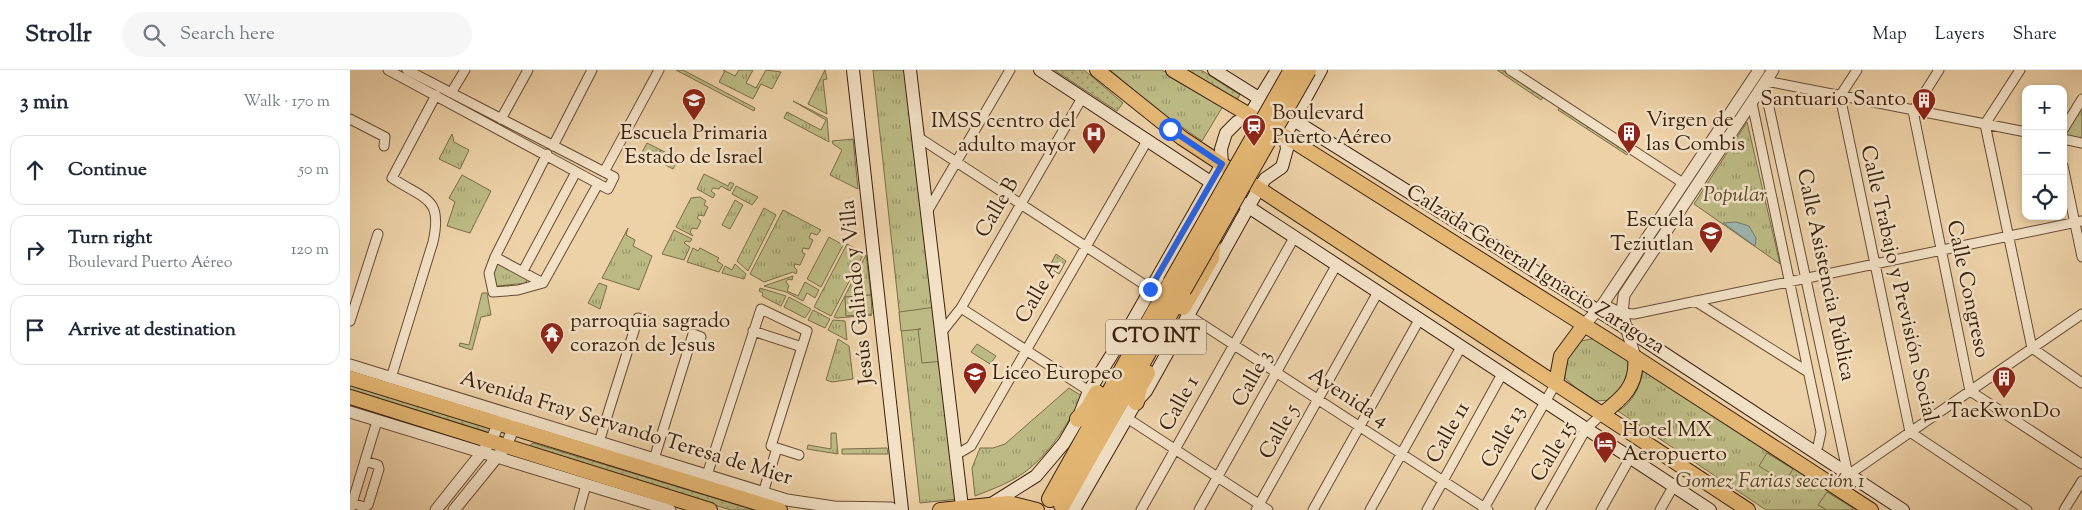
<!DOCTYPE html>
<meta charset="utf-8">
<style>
:root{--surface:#fff;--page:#f6f6f7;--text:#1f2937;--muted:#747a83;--line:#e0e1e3}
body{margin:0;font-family:"Sorts Mill Goudy",serif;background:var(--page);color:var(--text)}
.controls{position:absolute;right:15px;top:15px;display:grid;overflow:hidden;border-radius:10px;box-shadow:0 2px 8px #0003}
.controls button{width:45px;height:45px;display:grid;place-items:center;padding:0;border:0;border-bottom:1px solid var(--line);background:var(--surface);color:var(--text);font:25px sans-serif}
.stop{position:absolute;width:15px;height:15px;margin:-11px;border:4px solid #2563eb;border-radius:50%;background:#fff}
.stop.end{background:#2563eb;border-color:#fff;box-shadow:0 1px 5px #0008}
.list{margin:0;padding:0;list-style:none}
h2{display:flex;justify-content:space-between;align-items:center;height:65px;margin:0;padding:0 20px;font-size:21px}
h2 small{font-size:16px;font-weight:400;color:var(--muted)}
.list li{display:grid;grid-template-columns:32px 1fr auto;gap:15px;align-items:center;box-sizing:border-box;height:70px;margin:0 10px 10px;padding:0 10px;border:1px solid var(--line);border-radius:15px}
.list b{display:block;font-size:19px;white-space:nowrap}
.list p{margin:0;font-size:16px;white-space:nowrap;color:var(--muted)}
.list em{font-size:16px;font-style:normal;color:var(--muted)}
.icon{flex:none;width:28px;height:28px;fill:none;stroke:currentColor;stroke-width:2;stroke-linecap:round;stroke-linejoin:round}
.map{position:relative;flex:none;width:1732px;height:440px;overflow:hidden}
header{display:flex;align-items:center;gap:30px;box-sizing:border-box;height:70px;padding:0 25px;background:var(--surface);border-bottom:1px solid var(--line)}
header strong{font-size:24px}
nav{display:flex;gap:28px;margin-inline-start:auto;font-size:18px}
.search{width:350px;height:45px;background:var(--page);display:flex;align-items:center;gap:12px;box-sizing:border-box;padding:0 18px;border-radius:28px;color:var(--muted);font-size:19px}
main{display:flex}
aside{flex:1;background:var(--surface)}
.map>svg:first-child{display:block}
.grass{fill:url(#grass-tufts);stroke:#7b6d48}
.garden{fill:url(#garden-dots);stroke:#7b6d48}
.pitch{fill:#bcba84;stroke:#7b6d48}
.water{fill:#9bb5af;stroke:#74796e}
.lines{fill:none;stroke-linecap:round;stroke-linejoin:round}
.minor-casing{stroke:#674c34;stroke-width:11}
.tertiary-casing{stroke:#674c34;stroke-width:13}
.secondary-casing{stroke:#3a200d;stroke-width:14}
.primary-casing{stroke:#3a200d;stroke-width:16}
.motorway-casing{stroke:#3a200d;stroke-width:18}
.minor{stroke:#f3e1c6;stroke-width:9}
.tertiary{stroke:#f3e1c6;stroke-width:11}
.secondary{stroke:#f3e1c6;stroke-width:12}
.primary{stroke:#e6b874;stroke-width:14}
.motorway{stroke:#e6b874;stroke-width:16}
.motorway-bridge-casing{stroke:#3a200d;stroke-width:18;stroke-linecap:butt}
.motorway-bridge{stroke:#e6b874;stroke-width:16}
.route{stroke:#2563eb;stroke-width:6}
.labels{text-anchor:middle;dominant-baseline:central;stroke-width:5;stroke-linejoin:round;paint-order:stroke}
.shield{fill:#f3e1c6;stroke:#725a44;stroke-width:1}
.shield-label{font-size:20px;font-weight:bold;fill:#3a200d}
.poi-label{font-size:21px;fill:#3a200d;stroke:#f3e1c6;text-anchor:start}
.park-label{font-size:21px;font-style:italic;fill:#5a462b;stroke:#f3e1c6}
.street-label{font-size:21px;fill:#3a200d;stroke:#f3e1c6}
</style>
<header>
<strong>Strollr</strong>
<div class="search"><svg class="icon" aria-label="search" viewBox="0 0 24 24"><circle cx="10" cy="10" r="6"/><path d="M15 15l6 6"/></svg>Search here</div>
<nav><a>Map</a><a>Layers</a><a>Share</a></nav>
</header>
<main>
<aside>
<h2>3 min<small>Walk · 170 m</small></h2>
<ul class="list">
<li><svg class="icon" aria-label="ahead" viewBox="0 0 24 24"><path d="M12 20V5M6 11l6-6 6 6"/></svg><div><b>Continue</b></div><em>50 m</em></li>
<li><svg class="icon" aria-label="right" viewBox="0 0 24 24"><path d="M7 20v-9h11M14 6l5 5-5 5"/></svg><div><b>Turn right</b><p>Boulevard Puerto Aéreo</p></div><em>120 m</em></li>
<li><svg class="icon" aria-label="arrive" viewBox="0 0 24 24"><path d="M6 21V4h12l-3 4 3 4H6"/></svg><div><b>Arrive at destination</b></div></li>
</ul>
</aside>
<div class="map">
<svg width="1732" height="440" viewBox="0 0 1732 440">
<defs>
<pattern id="grass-tufts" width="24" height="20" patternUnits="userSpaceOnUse" patternTransform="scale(1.25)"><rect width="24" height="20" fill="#bcba84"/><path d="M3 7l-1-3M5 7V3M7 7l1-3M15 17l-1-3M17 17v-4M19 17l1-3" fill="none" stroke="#9a976a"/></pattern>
<pattern id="garden-dots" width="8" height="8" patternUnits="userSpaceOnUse" patternTransform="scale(1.25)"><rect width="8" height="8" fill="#bcba84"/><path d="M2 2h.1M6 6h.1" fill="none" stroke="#9a976a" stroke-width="1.8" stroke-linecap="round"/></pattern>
</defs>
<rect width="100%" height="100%" fill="#edd1a7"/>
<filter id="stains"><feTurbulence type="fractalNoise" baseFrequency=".004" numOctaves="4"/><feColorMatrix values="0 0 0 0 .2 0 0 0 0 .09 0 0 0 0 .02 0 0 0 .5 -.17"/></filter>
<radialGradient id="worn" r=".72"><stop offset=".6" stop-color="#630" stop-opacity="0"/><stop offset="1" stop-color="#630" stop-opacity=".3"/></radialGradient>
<path class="grass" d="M326 0H333L405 38 404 41Z
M373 0 385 6 389 0H403L396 13 406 18 416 0 431 2 422 19 411 14 403 29 369 12 375 1Z
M475 0 477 9 473 10 477 44 458 34Z
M523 0H558L609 429 570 433Z
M760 0H812L873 36 852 71 806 39Z
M443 31 477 48 479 72 434 48 437 42 471 60 476 50Z
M1732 37V72L1719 69 1715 61Z
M1397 52 1430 194 1344 134Z
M102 64 104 72 119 80 110 99 89 89Z
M503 69 508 119 480 105 492 80 483 74 482 71Z
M297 73 311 80 305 92 291 84Z
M354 104 378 116 380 112 384 114 380 121 371 116 369 119 363 118 361 121 365 124 363 128 347 119Z
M112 105 141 121 120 163 97 156 105 132 99 128Z
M386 116 408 127 402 135 382 124Z
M350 127 356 131 354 135 358 137 354 146 349 145 347 148 351 151 347 159 342 158 340 162 343 166 326 157 341 128Z
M385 130 393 135 380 159 372 155Z
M414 138 426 145 398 201 387 191Z
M433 140 471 160 467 165 461 163 459 168 463 170 459 179 453 178 452 182 455 184 450 195 445 194 444 197 447 200 446 204 443 202 414 212 400 204Z
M278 158 276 165 285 170 283 176 302 186 289 220 252 208Z
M324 160 342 169 340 172 336 171 334 173 340 177 334 190 312 184Z
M497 174 514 183 481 246 464 237Z
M343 178 348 181 350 178 369 188 367 191 373 195 369 202 337 192Z
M516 185 521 225 495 227 497 246 522 245 487 248 484 247Z
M148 190 174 204 177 213 147 216 142 201Z
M385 194 396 204 394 209 372 203 375 196 382 200Z
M443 206 442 210 438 209 436 212 439 216 437 221 448 226 455 212 469 220 465 228 457 223 453 231 436 222 414 216Z
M249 213 257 216 250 239 238 233Z
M410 218 436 226 431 236 412 226 413 223 409 221Z
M132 223H137L141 245 131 247 122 280 109 276 110 273 119 275Z
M439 227 461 239 455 248 434 237Z
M463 240 480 249 475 258 458 250Z
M483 250 495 251 497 270 478 260Z
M1246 268 1278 290 1280 307 1261 330 1246 331 1226 318 1215 308 1214 293 1226 272Z
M488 269 499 276 503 309 482 312 476 310Z
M1293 298 1509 440H1416L1268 341C1283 333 1291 315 1293 298Z
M719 318 732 326C719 352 702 380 680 398 665 411 643 419 625 426L622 398 630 378H643L655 374Z
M481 363H486L488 384 457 379 458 375 481 379Z
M537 378 538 384H492V379Z"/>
<path class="garden" d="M704 0H734L773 33 767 41Z
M833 0H851L890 25 885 33Z
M1147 0H1152L1193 27 1191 30Z
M1210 37 1278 82 1277 85 1208 40Z
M706 184 716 191 709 204 699 197Z
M0 313 141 357V361L138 363 0 320Z
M183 373 404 440H381L181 379 179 376Z"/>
<path class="pitch" d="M311 80 328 89 323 99 306 90Z
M479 167 493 175 471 217 457 209Z
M521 225 522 244 496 246 495 227Z
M586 237 593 291 572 293 568 259H571L551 261 549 242Z
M627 274 646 286 640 294 621 282Z
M1417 383 1443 399 1435 412 1409 396Z
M1477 422 1503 438 1502 440H1477L1468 435Z"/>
<path class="water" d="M1386 152 1399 156 1406 168 1405 176 1373 153Z"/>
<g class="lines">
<g class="minor-casing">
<path id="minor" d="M38 0 258 119 264 107 57 0
M1160 0 1333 113
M1507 0 1490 26 1560 362 1677 440
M1589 0 1563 41 1620 321 1732 394
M1670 0 1635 54 1682 278 1732 313
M1416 11 1676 62
M1414 14 1498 405 1732 244
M101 23 115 0
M1402 33 1471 362 1468 376 1463 381
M0 49 35 67 34 76
M151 49 178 0
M1713 60 1732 29
M568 67 801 219
M1713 69 1732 73
M203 76 242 0
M1713 96 1732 187
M254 102 309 0
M577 142 660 0
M145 187 139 203 143 222 168 220 193 213 248 114
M173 201 226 102
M193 213 145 187 197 84
M1345 231 1458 302
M1253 234 1272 243 1284 244 1732 151
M611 238 739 321
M838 245 1138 440
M0 251 28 164
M403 261 452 277
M591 263 611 238 732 28
M41 308 83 172C93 127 75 130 42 108L86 25
M777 348 918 440
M249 372 288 248 297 251
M427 378 449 385
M606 385 621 376 797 71
M304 389 343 264 351 267
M357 405 411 239 457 261 421 376 427 378 413 423
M2 433 14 437 18 435 29 399 28 395 15 391
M0 440 27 351
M229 440 236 415
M791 440 945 166
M849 440 987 194
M906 440 1028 222
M963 440 1069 250
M1020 440 1111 277
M1077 440 1152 304
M1133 440 1206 313
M1190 440 1236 359 1252 344
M1251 440 1280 388
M1310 440 1323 417
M1714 440 1732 411"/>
</g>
<g class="tertiary-casing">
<path id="tertiary" d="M1234 255 1253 234 1409 0
M1285 287 1272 243 1274 225 1423 0
M0 295 437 430 484 437 541 438 544 440
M0 342 320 440
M86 440 141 371 152 346
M104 440 156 376 166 352"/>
</g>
<g class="secondary-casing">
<path id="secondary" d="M503 0 552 440
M560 0 612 437
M690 0 1360 440
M864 0 1277 259 1553 440
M643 433 686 406 714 373 728 349 739 321 781 254 872 94 871 79 876 63 887 52 899 46 927 0
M724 440 786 332 796 321 909 118 915 109 932 97 937 79 935 66 971 0"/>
</g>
<g class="primary-casing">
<path id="primary" d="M747 0 832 68 1398 440
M823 0 935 66 1285 287 1521 440
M0 308 430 440
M1206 313 1211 286 1234 255
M0 327 360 440
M1252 344C1273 328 1288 315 1285 287
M590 440 659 433 687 440"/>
</g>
<g class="motorway-casing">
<path id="motorway" d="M833 237 861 188 863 167
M786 332 789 317 797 303
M728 349 738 339 747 323
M700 429 821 213
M712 435 833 220"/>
</g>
<use href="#minor" class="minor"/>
<use href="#tertiary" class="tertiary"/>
<use href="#secondary" class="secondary"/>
<use href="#primary" class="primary"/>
<use href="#motorway" class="motorway"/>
<g class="motorway-bridge-casing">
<path id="motorway-bridge" d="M821 213 942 0
M833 220 958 0"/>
</g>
<use href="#motorway-bridge" class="motorway-bridge"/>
</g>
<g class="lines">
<path class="route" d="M800 219 872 94 820 59"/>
</g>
<defs>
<g id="school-pin" transform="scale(1.25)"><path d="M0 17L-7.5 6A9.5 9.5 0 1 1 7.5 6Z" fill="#8f2418" stroke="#f3e1c6"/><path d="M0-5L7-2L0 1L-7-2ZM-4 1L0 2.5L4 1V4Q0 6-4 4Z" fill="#fff"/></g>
<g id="building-pin" transform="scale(1.25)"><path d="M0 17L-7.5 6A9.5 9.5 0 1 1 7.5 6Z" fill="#8f2418" stroke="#f3e1c6"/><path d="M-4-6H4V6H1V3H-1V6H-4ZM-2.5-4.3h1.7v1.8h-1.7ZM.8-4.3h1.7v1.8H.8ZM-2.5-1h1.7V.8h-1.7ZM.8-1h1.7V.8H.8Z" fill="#fff"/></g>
<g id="station-pin" transform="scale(1.25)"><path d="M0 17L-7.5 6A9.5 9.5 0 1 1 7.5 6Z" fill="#8f2418" stroke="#f3e1c6"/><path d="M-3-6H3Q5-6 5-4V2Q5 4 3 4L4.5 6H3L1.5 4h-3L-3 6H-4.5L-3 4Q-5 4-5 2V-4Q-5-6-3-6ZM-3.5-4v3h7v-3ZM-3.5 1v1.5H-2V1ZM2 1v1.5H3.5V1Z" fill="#fff"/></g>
<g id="hospital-pin" transform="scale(1.25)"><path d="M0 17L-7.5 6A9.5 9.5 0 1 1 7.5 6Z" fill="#8f2418" stroke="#f3e1c6"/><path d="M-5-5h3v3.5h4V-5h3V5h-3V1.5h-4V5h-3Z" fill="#fff"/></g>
<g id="temple-pin" transform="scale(1.25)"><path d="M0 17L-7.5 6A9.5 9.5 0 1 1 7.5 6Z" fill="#8f2418" stroke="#f3e1c6"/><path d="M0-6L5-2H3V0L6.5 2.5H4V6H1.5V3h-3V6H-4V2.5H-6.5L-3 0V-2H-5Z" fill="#fff"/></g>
<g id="hotel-pin" transform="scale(1.25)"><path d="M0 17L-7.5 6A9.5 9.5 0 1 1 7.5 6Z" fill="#8f2418" stroke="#f3e1c6"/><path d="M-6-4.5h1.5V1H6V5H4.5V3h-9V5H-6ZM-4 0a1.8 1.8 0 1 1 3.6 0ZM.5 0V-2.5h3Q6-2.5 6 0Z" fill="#fff"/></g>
</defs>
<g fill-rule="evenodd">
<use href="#school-pin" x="344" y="30"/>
<use href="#building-pin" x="1574" y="30"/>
<use href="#station-pin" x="904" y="56"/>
<use href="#building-pin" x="1279" y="63"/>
<use href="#hospital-pin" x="744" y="64"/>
<use href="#school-pin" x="1361" y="163"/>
<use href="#temple-pin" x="202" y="264"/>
<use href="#school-pin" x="625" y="304"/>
<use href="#building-pin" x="1654" y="308"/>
<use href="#hotel-pin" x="1255" y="373"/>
</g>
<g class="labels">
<rect class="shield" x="756" y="249.5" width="100" height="35" rx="4"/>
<g class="shield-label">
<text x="806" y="267">CTO INT</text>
</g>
<g class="poi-label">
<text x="1556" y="30" text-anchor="end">Santuario Santo</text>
<text x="922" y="44">Boulevard<tspan x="922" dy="24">Puerto Aéreo</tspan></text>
<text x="1296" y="51">Virgen de<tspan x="1296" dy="24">las Combis</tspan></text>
<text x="726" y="52" text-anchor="end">IMSS centro del<tspan x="726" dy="24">adulto mayor</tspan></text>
<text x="344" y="64" text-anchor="middle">Escuela Primaria<tspan x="344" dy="24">Estado de Israel</tspan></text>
<text x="1344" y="151" text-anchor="end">Escuela<tspan x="1344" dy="24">Teziutlan</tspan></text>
<text x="220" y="252">parroquia sagrado<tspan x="220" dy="24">corazon de Jesus</tspan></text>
<text x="642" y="304">Liceo Europeo</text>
<text x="1654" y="342" text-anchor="middle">TaeKwonDo</text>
<text x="1272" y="361">Hotel MX<tspan x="1272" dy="24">Aeropuerto</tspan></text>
</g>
<g class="park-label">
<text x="1385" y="126">Popular</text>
<text x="1420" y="412">Gomez Farias sección 1</text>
</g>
<g class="street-label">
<text transform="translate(648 138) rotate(-60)">Calle B</text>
<text transform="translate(1185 200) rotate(32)">Calzada General Ignacio Zaragoza</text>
<text transform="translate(1475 205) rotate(78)">Calle Asistencia Pública</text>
<text transform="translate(1548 214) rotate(77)">Calle Trabajo y Previsión Social</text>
<text transform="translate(1617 219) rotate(78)">Calle Congreso</text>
<text transform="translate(508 222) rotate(-96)">Jesús Galindo y Villa</text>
<text transform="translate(689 222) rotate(-60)">Calle A</text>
<text transform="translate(903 309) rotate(-61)">Calle 3</text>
<text transform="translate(998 328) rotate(33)">Avenida 4</text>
<text transform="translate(830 334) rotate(-61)">Calle 1</text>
<text transform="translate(276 359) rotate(17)">Avenida Fray Servando Teresa de Mier</text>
<text transform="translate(930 362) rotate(-61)">Calle 5</text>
<text transform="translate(1099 363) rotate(-61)">Calle 11</text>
<text transform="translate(1154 367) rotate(-61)">Calle 13</text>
<text transform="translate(1204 382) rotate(-59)">Calle 15</text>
</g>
</g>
<rect width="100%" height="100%" filter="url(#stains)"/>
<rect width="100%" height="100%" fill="url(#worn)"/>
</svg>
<div class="controls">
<button>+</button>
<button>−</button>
<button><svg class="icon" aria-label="locate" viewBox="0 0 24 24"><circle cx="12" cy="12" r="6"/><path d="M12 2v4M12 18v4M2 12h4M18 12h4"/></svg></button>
</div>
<div class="stop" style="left:820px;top:59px"></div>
<div class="stop end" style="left:800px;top:219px"></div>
</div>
</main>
